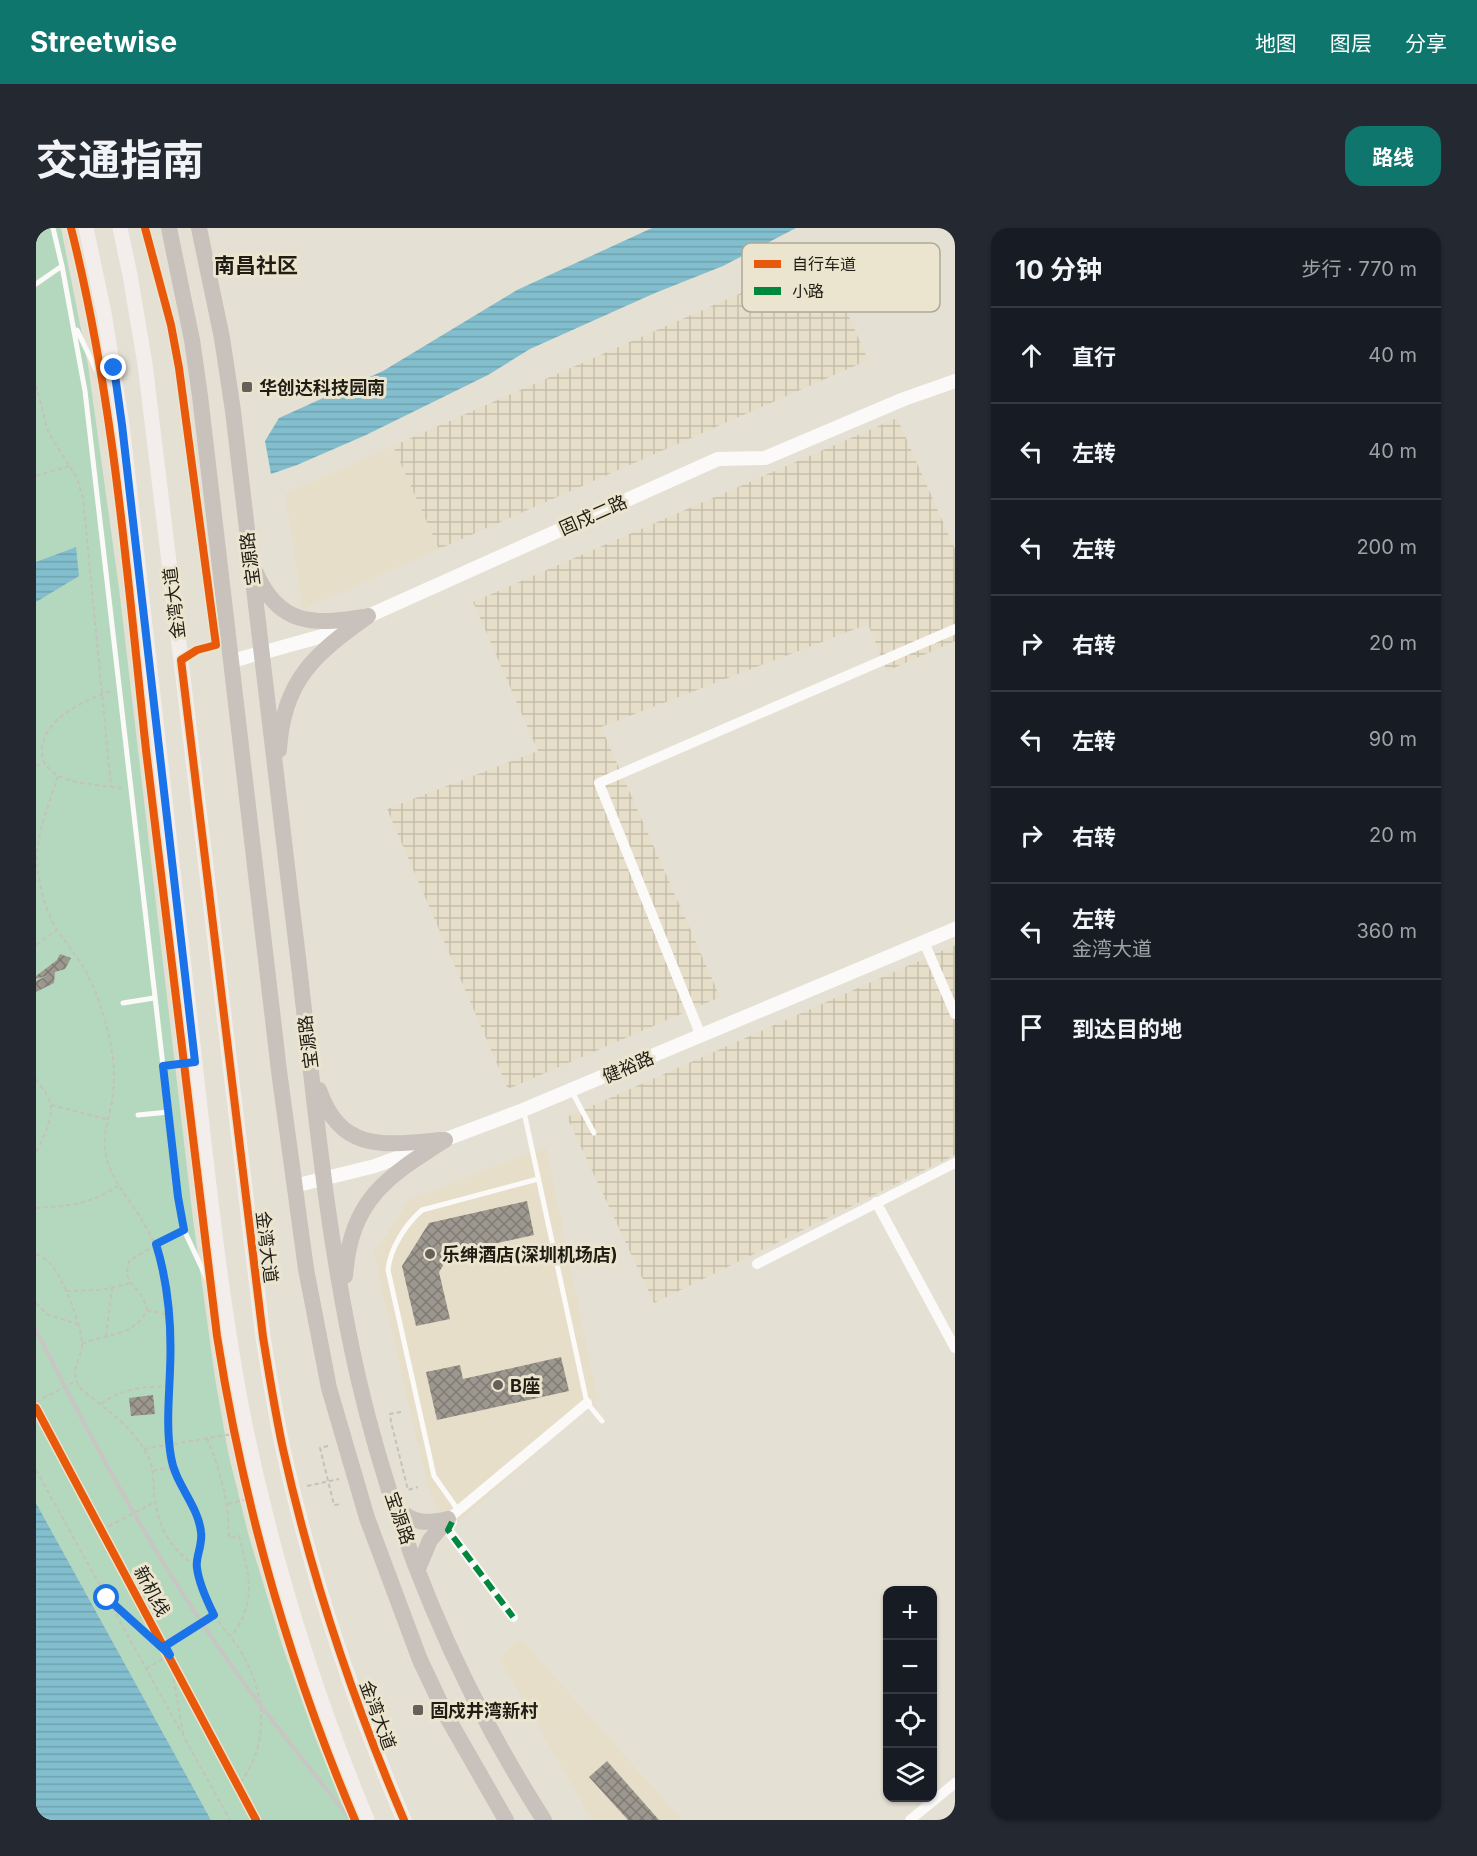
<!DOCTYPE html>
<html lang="zh">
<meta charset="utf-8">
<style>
:root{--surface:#171b24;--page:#242831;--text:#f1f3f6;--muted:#9ea1a6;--line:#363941;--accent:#0f766e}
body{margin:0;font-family:Inter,"Noto Sans SC",sans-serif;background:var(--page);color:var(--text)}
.controls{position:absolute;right:18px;bottom:18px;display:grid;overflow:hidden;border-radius:12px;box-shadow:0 2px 4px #0004}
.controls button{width:54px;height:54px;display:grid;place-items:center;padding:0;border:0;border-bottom:2px solid var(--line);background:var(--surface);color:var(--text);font:30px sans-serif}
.stop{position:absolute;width:18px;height:18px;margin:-14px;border:4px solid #1a73e8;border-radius:50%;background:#fff}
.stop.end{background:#1a73e8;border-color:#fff;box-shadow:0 2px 6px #0008}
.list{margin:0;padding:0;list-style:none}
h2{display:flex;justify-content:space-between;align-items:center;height:78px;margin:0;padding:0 24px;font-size:26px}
h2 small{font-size:20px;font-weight:400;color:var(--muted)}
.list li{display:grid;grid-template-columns:39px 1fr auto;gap:18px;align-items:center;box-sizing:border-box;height:96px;padding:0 24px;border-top:2px solid var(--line)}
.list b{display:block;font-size:22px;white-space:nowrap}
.list p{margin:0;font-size:20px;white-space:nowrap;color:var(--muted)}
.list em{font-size:20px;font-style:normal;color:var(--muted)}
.icon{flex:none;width:33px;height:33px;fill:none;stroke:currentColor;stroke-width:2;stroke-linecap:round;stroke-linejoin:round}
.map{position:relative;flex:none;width:919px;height:1592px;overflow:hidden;border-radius:18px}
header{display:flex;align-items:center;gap:36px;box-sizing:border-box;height:84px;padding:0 30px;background:var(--accent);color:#fff}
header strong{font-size:28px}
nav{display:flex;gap:33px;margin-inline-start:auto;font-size:21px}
.intro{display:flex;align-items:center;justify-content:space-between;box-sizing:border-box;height:144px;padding:0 36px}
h1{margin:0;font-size:42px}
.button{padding:15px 27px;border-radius:18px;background:var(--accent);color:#fff;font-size:21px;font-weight:700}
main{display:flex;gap:36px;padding:0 36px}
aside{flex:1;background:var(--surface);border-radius:18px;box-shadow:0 2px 4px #0004}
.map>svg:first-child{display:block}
.built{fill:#e6dec8}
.industrial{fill:url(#industrial-grid)}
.green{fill:#b4d8bd}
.water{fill:url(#water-rules)}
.building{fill:url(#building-cross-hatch)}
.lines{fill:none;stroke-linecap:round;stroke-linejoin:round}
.path{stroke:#c3c2bc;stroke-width:2;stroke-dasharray:4.5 3;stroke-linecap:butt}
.service{stroke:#fbfaf9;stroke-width:5}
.minor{stroke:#fbfaf9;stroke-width:10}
.tertiary{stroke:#fbfaf9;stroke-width:14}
.secondary{stroke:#f3eeec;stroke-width:15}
.primary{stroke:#c8c1bc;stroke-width:16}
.rail{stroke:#c7c6c3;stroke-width:4}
.quiet{stroke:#00873e;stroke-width:6;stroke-dasharray:12 6;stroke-linecap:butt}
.cycleway-casing{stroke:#ebe4ce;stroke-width:11}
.cycleway{stroke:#e8590c;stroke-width:8}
.route{stroke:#1a73e8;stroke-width:8}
.poi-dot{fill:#656158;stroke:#ebe4ce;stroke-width:2}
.labels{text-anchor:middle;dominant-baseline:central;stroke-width:6;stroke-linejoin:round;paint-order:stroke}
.poi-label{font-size:18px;font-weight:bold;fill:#201d15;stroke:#ebe4ce;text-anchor:start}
.street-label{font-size:18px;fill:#201d15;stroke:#ebe4ce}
.quarter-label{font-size:21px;font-weight:bold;fill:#201d15;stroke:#ebe4ce}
.key{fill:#ebe4ce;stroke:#aea896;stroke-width:1.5}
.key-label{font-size:16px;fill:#201d15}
</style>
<header>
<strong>Streetwise</strong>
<nav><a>地图</a><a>图层</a><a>分享</a></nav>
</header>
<div class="intro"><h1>交通指南</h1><a class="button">路线</a></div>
<main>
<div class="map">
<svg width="919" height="1592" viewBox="0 0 919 1592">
<defs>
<pattern id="industrial-grid" width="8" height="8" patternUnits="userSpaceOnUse" patternTransform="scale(1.5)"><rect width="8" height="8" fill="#e6dec8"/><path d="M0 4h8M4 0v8" fill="none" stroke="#c5beab"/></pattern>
<pattern id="water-rules" width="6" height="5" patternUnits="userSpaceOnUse" patternTransform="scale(1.5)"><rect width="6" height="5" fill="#82becd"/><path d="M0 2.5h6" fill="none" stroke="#70a3af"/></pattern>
<pattern id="building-cross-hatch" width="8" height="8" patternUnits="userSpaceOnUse" patternTransform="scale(1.5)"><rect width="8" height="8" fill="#9c988f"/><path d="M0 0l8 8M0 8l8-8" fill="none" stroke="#7f7b74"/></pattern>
</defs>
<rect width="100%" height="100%" fill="#e5e0d4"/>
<path class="built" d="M357 218 403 321 267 381 249 266Z
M510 918 561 1171 410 1305 391 1255 338 1026 373 972Z
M485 1411 646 1592H556L463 1430Z"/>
<path class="industrial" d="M787 29 832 132 403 321 357 218Z
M861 190 919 321V413L851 443 832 396 565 499 684 769 472 861 351 581 502 523 437 374Z
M919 717V927L618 1075 531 889Z"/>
<path class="green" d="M0 0H25L52 137 83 360 157 991 179 1150 192 1224 213 1309 246 1417 277 1504 312 1592H175L0 1275Z"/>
<path class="water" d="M616 0H760L687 38 619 65 494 121 452 147 330 207 261 237 235 246 229 213 243 190 347 143 481 62Z
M40 319 43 348 0 374V334Z
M0 1275 175 1592H0Z"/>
<path class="building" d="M24 726 35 730 29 741 19 744 18 755 0 764V753L10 748 0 751V748L21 732Z
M491 973 498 1007 415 1025 403 1044 414 1091 380 1098 366 1038 393 995Z
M525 1129 533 1163 401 1192 390 1144 424 1137 427 1151Z
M117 1167 119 1186 95 1188 93 1170Z
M571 1533 623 1592H592L553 1549Z"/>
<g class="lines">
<path class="path" d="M0 157 12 204 41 250 47 270 75 558
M0 248 33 238
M74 463C48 473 10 489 6 520 5 532 11 541 21 547 40 557 65 557 85 560
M0 538 8 535
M22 548C14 573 3 599 1 626 0 647 9 685 22 703 32 718 44 731 52 748 63 769 73 801 76 825 79 841 78 858 76 873 72 894 65 911 71 932 77 952 89 966 100 983 117 1008 127 1033 132 1063 141 1116 128 1171 134 1224 137 1254 162 1275 165 1304 167 1316 162 1325 161 1336 159 1348 169 1366 173 1377 180 1394 194 1406 204 1422 230 1465 235 1516 202 1558
M0 717 21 702
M0 851C4 857 10 864 13 871 20 887 7 910 0 925
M15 877 70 891
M0 980C35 977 50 978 82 958
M0 1026C6 1029 11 1031 15 1036 27 1050 46 1098 46 1116 46 1129 36 1139 40 1151 43 1163 56 1169 65 1177 81 1189 99 1205 109 1223 117 1235 117 1248 118 1262 120 1295 132 1320 160 1338
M30 1063 66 1062 94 1055
M0 1075 11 1086 41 1096
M111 1082 134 1087
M70 1108 76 1060
M46 1116C70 1105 98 1110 111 1082 107 1057 83 1058 94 1032L141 1005
M0 1174 40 1153
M65 1176C86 1160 108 1159 133 1158
M365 1184 354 1186 355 1194 372 1262 382 1259
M171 1210C186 1247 192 1271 193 1310L203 1308C213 1346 222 1374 195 1408
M292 1218 284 1220 298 1277 306 1276
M108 1221 197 1206
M0 1242 194 1592
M117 1243 136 1239
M271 1258 303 1251
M192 1276 212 1271
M66 1302 119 1274
M73 1372 133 1427 148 1509
M128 1418 178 1387
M110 1441 133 1427"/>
<path class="service" d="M17 0 26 38 49 163 127 838 158 834
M0 56 26 38
M41 102 77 177
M87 775 118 770
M127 838 142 969 148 1002 184 1079
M535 862 558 905
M488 884 551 1175 566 1193
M102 887 133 884
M422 1282 398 1248 352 1042C354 1020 370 996 386 982L502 951"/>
<path class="minor" d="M888 714 919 786
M665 808 563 555 919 401
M840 974 919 1120
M721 1036 919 935
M412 1291 551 1175
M416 1294 412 1302 477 1389
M874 1592 919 1555"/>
<path class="tertiary" d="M196 433 290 407 682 231 729 230 868 171 919 153
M258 958 339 938 487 882 919 701"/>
<path class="secondary" d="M50 0 68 85 86 197C108 386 129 575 151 765 168 908 181 1056 209 1197 237 1331 278 1465 331 1592
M84 0 94 47 109 136 227 1109C233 1146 239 1184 247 1221 275 1347 317 1473 368 1592"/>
<path class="primary" d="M133 0 156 112 164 168 243 843 270 1041 293 1160 331 1290 384 1432 411 1489 470 1592
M163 0 186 110 197 183C218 363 239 542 261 721 278 864 290 1009 322 1149 358 1305 421 1457 508 1592
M220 345C243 398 278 397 328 389
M243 522C247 452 279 426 332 388
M283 862C305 925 349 917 405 912
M309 1048C315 972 349 950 409 912
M360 1280C379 1296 389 1296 412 1291
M382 1341 394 1312 412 1291"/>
<path class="rail" d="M0 1102C60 1221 124 1340 203 1448 238 1497 277 1544 315 1592"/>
<path class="quiet" d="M416 1294 412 1302 477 1389"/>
<g class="cycleway-casing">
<path id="cycleway" d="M35 0C78 171 91 347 110 522 132 718 157 913 181 1108 207 1275 253 1437 319 1592
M109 0 135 97 143 140 180 417 161 422 145 432 227 1109C233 1146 239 1184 247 1221 275 1347 317 1473 368 1592
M0 1180 220 1592"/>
</g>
<use href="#cycleway" class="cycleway"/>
</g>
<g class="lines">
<path class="route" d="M71 1370 134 1427 129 1418 178 1387C171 1373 163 1356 161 1340 159 1330 167 1317 165 1304 162 1277 139 1256 135 1229 130 1200 133 1171 134 1142 136 1098 133 1058 120 1016L148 1002 142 969 127 838 159 834 86 197 78 140"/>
</g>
<g class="poi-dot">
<rect x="205" y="153" width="12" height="12" rx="3"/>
<circle cx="394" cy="1026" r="6"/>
<circle cx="462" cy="1157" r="6"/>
<rect x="376" y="1476" width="12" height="12" rx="3"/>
</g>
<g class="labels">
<g class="poi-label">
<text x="223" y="159">华创达科技园南</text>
<text x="406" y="1026">乐绅酒店(深圳机场店)</text>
<text x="474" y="1157">B座</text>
<text x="394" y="1482">固戍井湾新村</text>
</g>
<g class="street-label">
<text transform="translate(557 287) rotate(-24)">固戍二路</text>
<text transform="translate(214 331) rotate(-97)">宝源路</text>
<text transform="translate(138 375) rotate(-97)">金湾大道</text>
<text transform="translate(272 814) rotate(-97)">宝源路</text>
<text transform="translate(592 839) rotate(-23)">健裕路</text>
<text transform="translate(231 1019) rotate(83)">金湾大道</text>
<text transform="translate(364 1290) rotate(71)">宝源路</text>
<text transform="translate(116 1363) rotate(62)">新机线</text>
<text transform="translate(342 1487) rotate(70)">金湾大道</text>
</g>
<g class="quarter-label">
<text x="220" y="37">南昌社区</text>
</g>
</g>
<rect x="706" y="15" width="198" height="69" rx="9" class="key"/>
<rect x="718" y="32" width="27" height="8" fill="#e8590c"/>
<rect x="718" y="59" width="27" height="8" fill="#00873e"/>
<g class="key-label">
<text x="756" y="42">自行车道</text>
<text x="756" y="69">小路</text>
</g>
</svg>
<div class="controls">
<button>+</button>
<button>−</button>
<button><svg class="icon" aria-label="locate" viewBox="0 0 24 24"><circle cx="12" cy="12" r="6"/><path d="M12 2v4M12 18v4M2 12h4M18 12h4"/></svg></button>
<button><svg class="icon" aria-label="layers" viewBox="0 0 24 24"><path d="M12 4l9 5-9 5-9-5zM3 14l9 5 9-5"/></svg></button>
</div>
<div class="stop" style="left:71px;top:1370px"></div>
<div class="stop end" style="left:78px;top:140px"></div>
</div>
<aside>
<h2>10 分钟<small>步行 · 770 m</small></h2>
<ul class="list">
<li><svg class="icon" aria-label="ahead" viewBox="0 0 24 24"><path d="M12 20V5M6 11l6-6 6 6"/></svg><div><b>直行</b></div><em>40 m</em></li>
<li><svg class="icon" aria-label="left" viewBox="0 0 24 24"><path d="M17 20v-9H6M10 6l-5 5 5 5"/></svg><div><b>左转</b></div><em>40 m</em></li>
<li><svg class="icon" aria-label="left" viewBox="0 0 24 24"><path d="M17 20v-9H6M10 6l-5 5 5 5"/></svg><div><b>左转</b></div><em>200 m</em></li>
<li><svg class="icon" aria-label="right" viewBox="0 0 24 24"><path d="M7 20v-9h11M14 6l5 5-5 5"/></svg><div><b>右转</b></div><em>20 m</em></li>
<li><svg class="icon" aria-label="left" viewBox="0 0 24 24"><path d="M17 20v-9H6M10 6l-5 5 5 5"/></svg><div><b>左转</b></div><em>90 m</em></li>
<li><svg class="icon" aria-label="right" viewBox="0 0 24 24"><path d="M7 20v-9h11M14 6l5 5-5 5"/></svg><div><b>右转</b></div><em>20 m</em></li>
<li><svg class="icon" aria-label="left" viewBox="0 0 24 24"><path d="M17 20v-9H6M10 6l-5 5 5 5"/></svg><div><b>左转</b><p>金湾大道</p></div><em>360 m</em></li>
<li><svg class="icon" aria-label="arrive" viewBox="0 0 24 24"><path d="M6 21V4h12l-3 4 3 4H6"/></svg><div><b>到达目的地</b></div></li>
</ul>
</aside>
</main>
